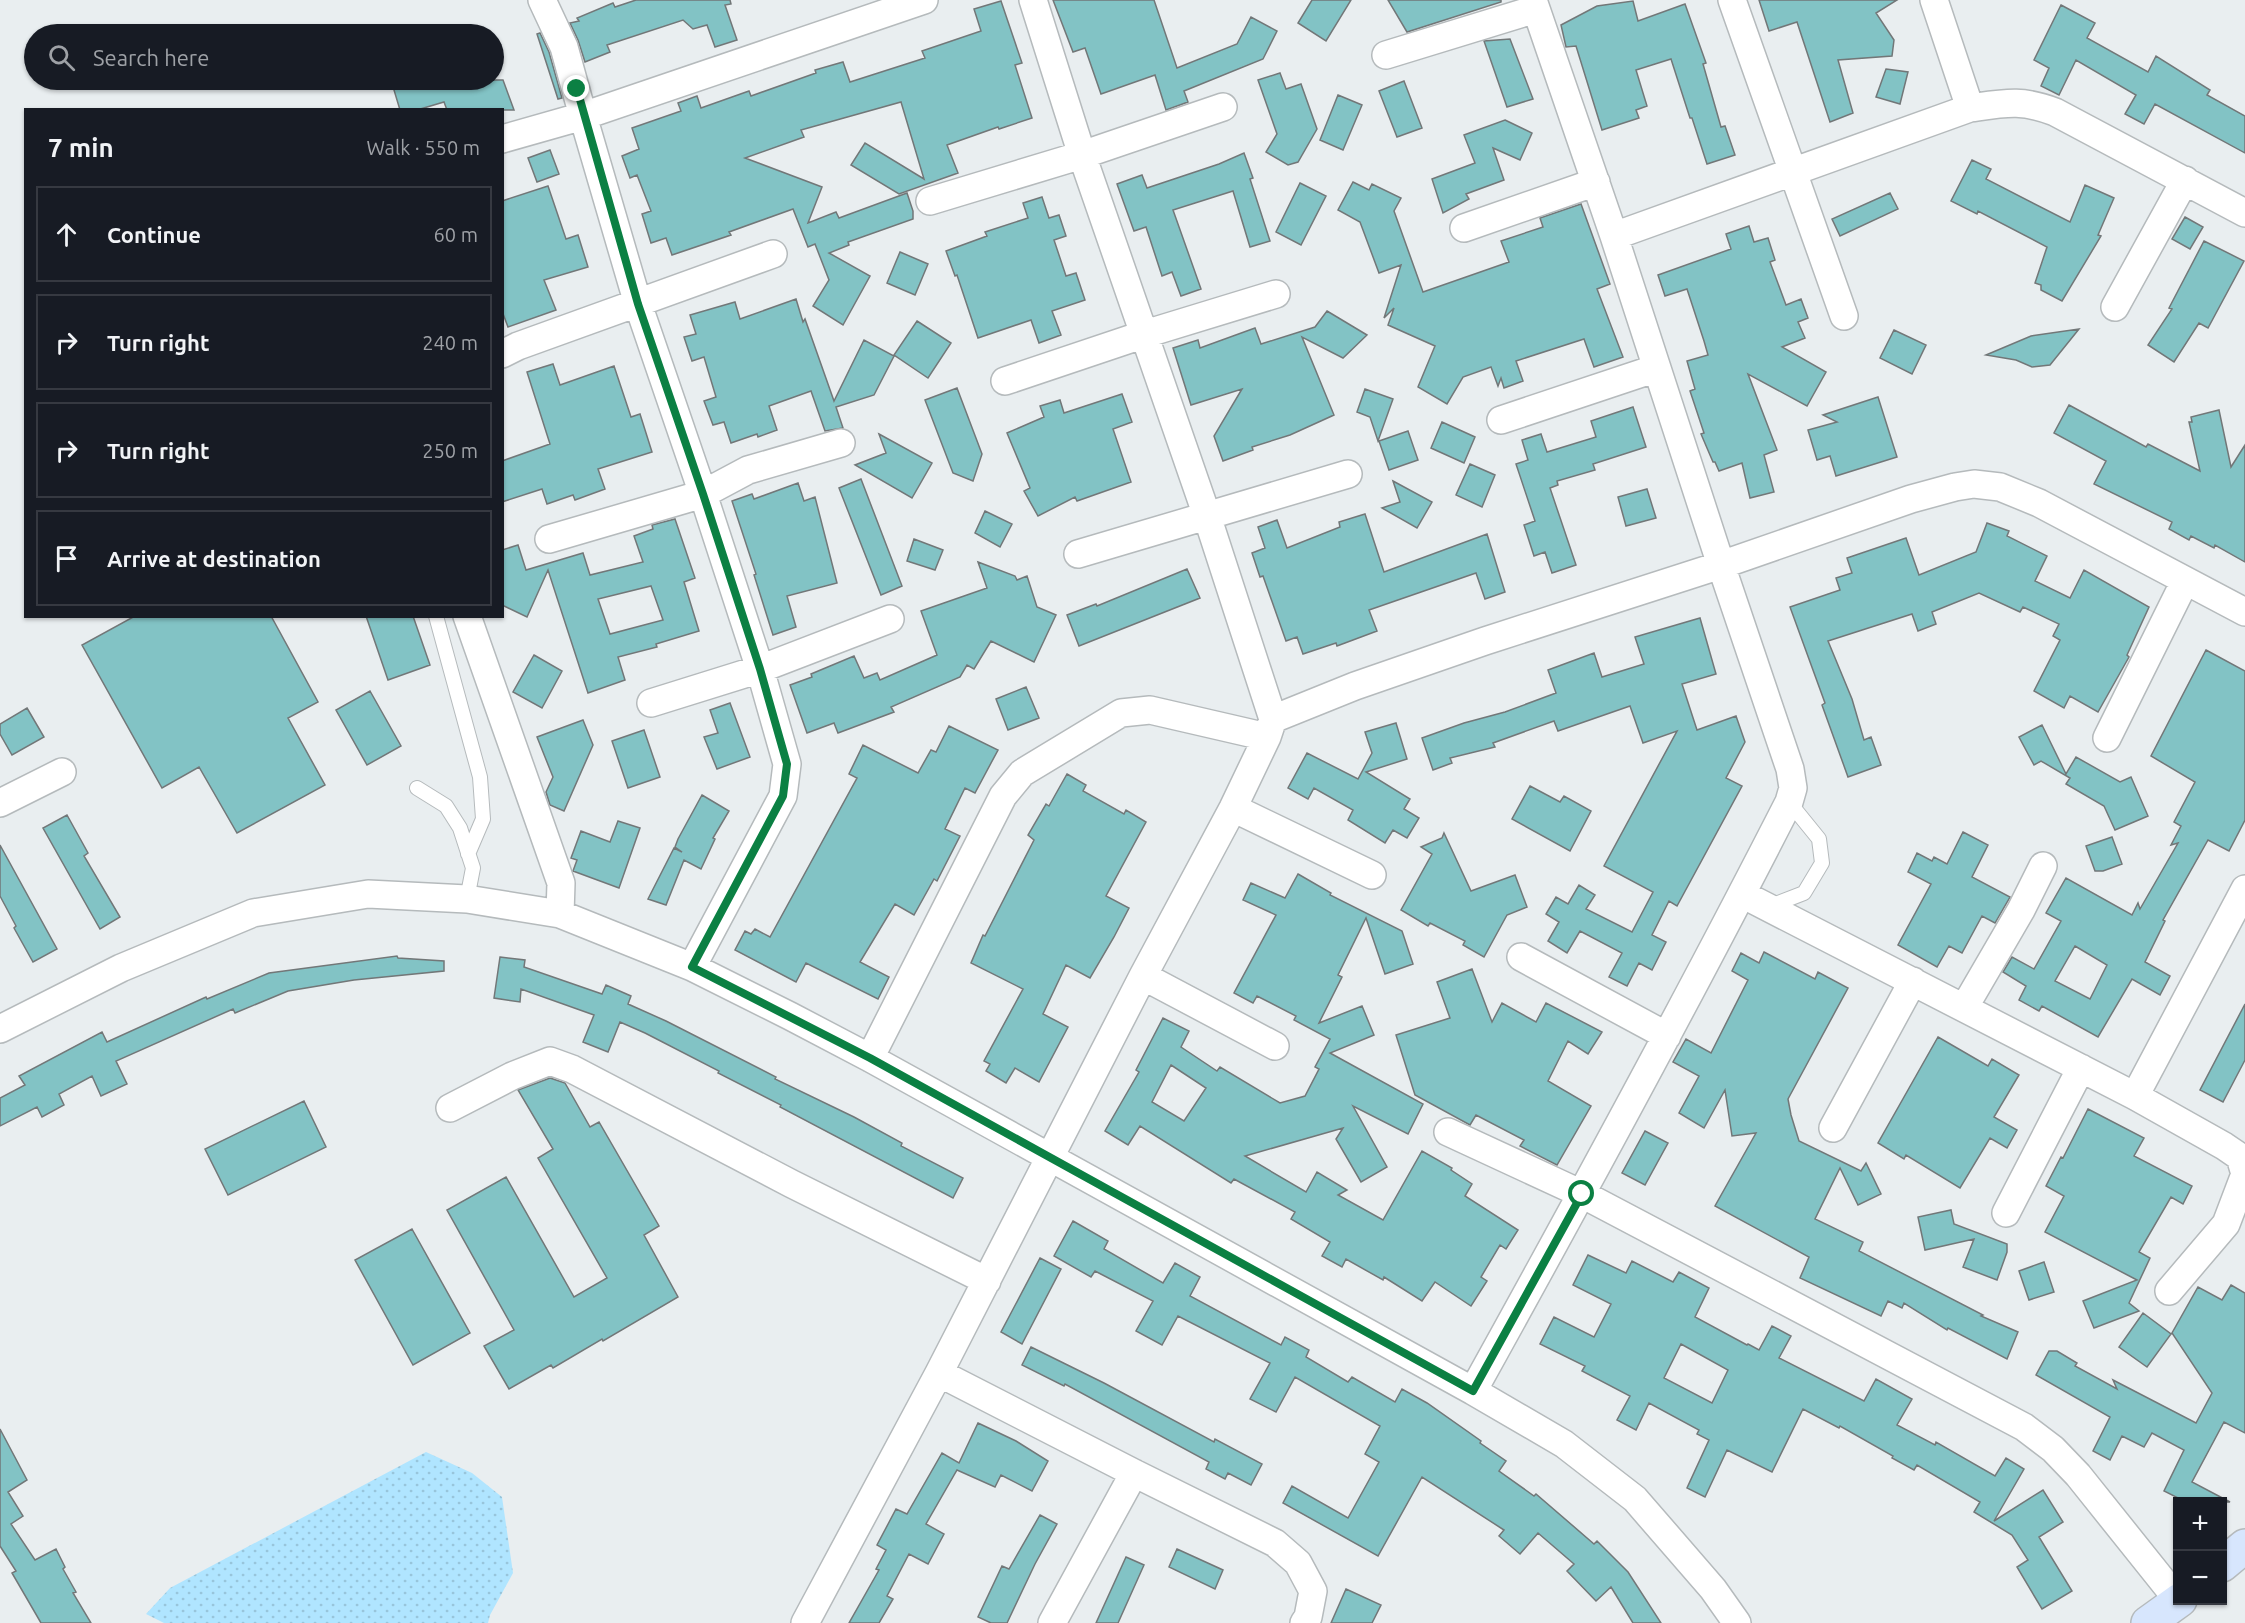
<!DOCTYPE html>
<meta charset="utf-8">
<style>
:root{--surface:#171b24;--page:#242831;--text:#f1f3f6;--muted:#9ea1a6;--line:#363941}
body{margin:0;font-family:Ubuntu,sans-serif;background:var(--page);color:var(--text)}
.controls{position:absolute;right:18px;bottom:18px;display:grid;overflow:hidden;border-radius:0px;box-shadow:0 2px 4px #0004}
.controls button{width:54px;height:54px;display:grid;place-items:center;padding:0;border:0;border-bottom:2px solid var(--line);background:var(--surface);color:var(--text);font:30px sans-serif}
.stop{position:absolute;width:18px;height:18px;margin:-14px;border:4px solid #0b8043;border-radius:50%;background:#fff}
.stop.end{background:#0b8043;border-color:#fff;box-shadow:0 2px 6px #0008}
.list{margin:0;padding:0;list-style:none}
h2{display:flex;justify-content:space-between;align-items:center;height:78px;margin:0;padding:0 24px;font-size:26px}
h2 small{font-size:20px;font-weight:400;color:var(--muted)}
.list li{display:grid;grid-template-columns:39px 1fr auto;gap:18px;align-items:center;box-sizing:border-box;height:96px;margin:0 12px 12px;padding:0 12px;border:2px solid var(--line);border-radius:0px}
.list b{display:block;font-size:22px;white-space:nowrap}
.list em{font-size:20px;font-style:normal;color:var(--muted)}
.icon{flex:none;width:33px;height:33px;fill:none;stroke:currentColor;stroke-width:2;stroke-linecap:round;stroke-linejoin:round}
.map{position:relative;flex:none;width:2245px;height:1623px;overflow:hidden}
.search{position:absolute;background:var(--surface);box-shadow:0 2px 4px #0004;left:24px;top:24px;width:480px;height:66px;display:flex;align-items:center;gap:15px;box-sizing:border-box;padding:0 21px;border-radius:33px;color:var(--muted);font-size:22px}
.panel{position:absolute;background:var(--surface);box-shadow:0 2px 4px #0004;left:24px;top:108px;width:480px;height:510px;border-radius:0px}
.map>svg:first-child{display:block}
.grass{fill:url(#grass-dots)}
.building{fill:#82c3c5;stroke:#727778;stroke-width:1.5;fill-rule:evenodd}
.lines{fill:none;stroke-linecap:round;stroke-linejoin:round}
.lane-casing{stroke:#b5babc;stroke-width:16}
.street-casing{stroke:#b5babc;stroke-width:30}
.secondary-casing{stroke:#b5babc;stroke-width:36}
.lane{stroke:#fff;stroke-width:14}
.street{stroke:#fff;stroke-width:27}
.secondary{stroke:#d7e6fd;stroke-width:33}
.route{stroke:#0b8043;stroke-width:8}
</style>
<div class="map">
<svg width="2245" height="1623" viewBox="0 0 2245 1623">
<defs>
<pattern id="grass-dots" width="8" height="8" patternUnits="userSpaceOnUse" patternTransform="scale(1.5)"><rect width="8" height="8" fill="#b0e5ff"/><path d="M2 2h.1M6 6h.1" fill="none" stroke="#98c5db" stroke-width="1.8" stroke-linecap="round"/></pattern>
</defs>
<rect width="100%" height="100%" fill="#e9eef0"/>
<path class="grass" d="M426 1452 472 1473 502 1497 513 1573 490 1615 488 1623H164L146 1614 170 1588Z"/>
<path class="building" d="M636 0H730L731 4 725 5 737 40 715 47 707 25 693 29 683 20 607 45 610 52 585 62 578 40 570 23 579 21 577 18 613 3 615 7Z
M1053 0H1154L1177 68 1237 44 1251 17 1277 31 1263 59 1184 91 1188 102 1166 110 1155 75 1101 94 1085 48 1073 52Z
M1312 0H1351L1326 41 1298 23Z
M1388 0H1501V2L1407 32Z
M1759 0H1897L1876 13 1894 40 1892 56 1838 60 1853 113 1830 122 1797 22 1769 31Z
M1001 1 1022 63 1015 65 1032 118 999 129 998 127 947 145 958 173 899 194 851 165 865 143 924 179 901 102 801 130 804 137 745 158 822 187 808 223 836 212 839 218 907 193 913 211V219L848 242 849 245 829 253 870 276 843 325 813 306 829 280 815 244 808 247 793 209 729 232 731 235 672 255 666 238 651 243 642 214 651 211 637 175 630 178 622 156 639 149 632 128 681 111 678 103 697 96 701 108 749 91 751 96 816 73 815 70 843 62 850 82 925 58 922 51 981 31 974 9Z
M1633 1 1638 21 1685 4 1706 63 1703 64 1721 127 1725 126 1735 155 1707 164 1692 118H1690L1671 59 1636 70 1647 106 1636 110 1639 118 1602 130 1576 46 1566 47 1561 25 1597 6Z
M2061 5 2095 23 2087 38 2148 72 2156 56 2210 90 2207 95 2245 116V153L2155 104 2144 124 2125 114 2136 95 2076 60 2059 95 2041 86 2049 68 2034 60Z
M540 33 549 52 562 98 558 99 537 34Z
M1510 39 1533 99 1507 107 1484 41Z
M1886 69 1908 72 1900 104 1876 97Z
M1280 73 1286 89 1301 84 1317 129 1298 162 1288 165 1266 152 1277 134 1258 80Z
M391 80H503L514 110H447L444 102 417 110H400Z
M1404 81 1422 128 1397 137 1379 91Z
M1338 95 1362 105 1343 150 1320 140Z
M1505 120 1532 133 1520 160 1493 148 1504 180 1466 194 1469 199 1443 213 1432 179 1475 163 1464 135Z
M550 150 559 174 537 182 528 158Z
M1244 153 1253 178 1250 179 1270 241 1250 247 1233 191 1173 210 1201 289 1181 296 1172 272 1162 276 1146 227 1134 231 1117 184 1142 175 1147 188 1219 164Z
M1972 160 1991 169 1986 179 2070 222 2085 185 2114 198 2098 235 2101 236 2062 301 2041 290V285L2035 283 2047 247 1978 211 1977 214 1951 201Z
M1353 182 1369 190 1372 184 1401 198 1394 211 1423 292 1509 262 1501 241 1543 227 1540 218 1581 204 1610 284 1597 289 1623 357 1594 367 1584 339 1516 361 1523 381 1504 388 1501 378 1498 386 1491 367 1463 377 1447 404 1418 387 1435 346 1388 325 1394 308 1384 318 1401 265 1379 273 1360 222 1338 210Z
M1300 183 1326 196 1301 245 1276 232Z
M548 186 566 239 578 235 588 267 544 280 556 310 508 327 502 311V201Z
M1890 193 1898 209 1840 236 1832 219Z
M1042 197 1049 218 1059 215 1066 236 1054 240 1066 276 1076 273 1085 300 1052 311 1061 335 1039 343 1031 320 978 338 957 275 955 276 946 251 987 236 985 232 1028 218 1023 203Z
M2185 217 2203 227 2190 249 2172 239Z
M1749 226 1754 242 1768 238 1775 260 1770 262 1786 305 1801 299 1808 318 1798 322 1805 338 1782 347 1826 372 1807 406 1748 374 1777 450 1764 455 1774 492 1750 498 1742 463 1719 471 1715 462H1713L1701 434 1704 433 1690 391 1695 389 1687 361 1708 355 1704 341 1687 289 1665 296 1658 275 1731 249 1726 234Z
M2204 241 2244 261 2208 328 2199 323 2174 362 2148 345 2172 309 2169 308Z
M900 252 928 264 915 295 887 283Z
M796 299 803 322 805 319 834 401 864 340 894 356 874 395 836 407 843 428 825 431 811 391 769 406 777 430 758 437 757 434 731 443 724 422 713 425 704 401 716 397 704 357 692 361 684 337 696 334 690 315 735 302 740 319Z
M1327 311 1367 335 1343 358 1302 337 1334 415 1290 435 1252 447 1253 450 1223 461 1214 436 1242 389 1191 405 1173 348 1198 340 1200 348 1255 328 1261 344 1315 327Z
M917 321 951 343 928 378 894 355Z
M2079 329 2050 365 2032 367 2016 360 1986 355 2031 336Z
M1894 330 1926 345 1912 374 1880 358Z
M553 364 560 385 614 366 631 417 640 414 652 452 598 469 605 489 575 500 573 495 547 504 542 489 502 502V461L550 444 527 372Z
M957 388 982 454 973 481 953 473 925 400Z
M1365 389 1393 399 1378 441 1370 417 1357 412Z
M1122 394 1132 422 1113 429 1131 482 1077 501 1075 497 1038 516 1024 491 1030 488 1007 433 1044 417 1040 406 1060 400 1064 413Z
M1878 397 1897 457 1836 476 1830 456 1817 460 1808 430 1837 422 1823 415Z
M2069 405 2146 447 2148 444 2200 471 2189 422H2192L2191 417 2219 410 2231 467 2245 445V562L2215 545 2214 548 2191 536 2189 540 2169 529 2172 522 2094 484 2106 461 2054 433Z
M1633 407 1646 447 1593 464 1595 470 1557 481 1558 485 1550 488 1576 565 1552 573 1545 552 1534 556 1524 525 1535 521 1516 464 1528 460 1522 440 1541 434 1547 452 1596 437 1591 421Z
M1442 422 1475 437 1464 463 1431 448Z
M1408 431 1418 460 1389 470 1379 441Z
M879 434 932 463 912 498 855 465 886 453Z
M1470 464 1495 475 1482 507 1456 495Z
M861 479 902 586 881 595 839 488Z
M1393 481 1432 502 1417 528 1382 508 1400 502Z
M798 483 804 501 815 497 837 583 787 596 796 627 773 635 754 575 756 574 732 501 752 494 754 499Z
M1647 489 1656 518 1626 526 1618 497Z
M985 511 1012 524 1000 547 975 533Z
M1365 514 1384 572 1487 534 1505 592 1485 599 1476 573 1369 610 1377 631 1337 646 1336 643 1303 654 1297 637 1286 641 1263 576 1260 577 1252 553 1265 548 1258 527 1277 520 1287 548 1340 527 1339 522Z
M675 519 695 578 684 582 699 631 656 644 657 647 618 657 625 680 588 693 548 570 527 617 502 605V550L518 545 526 570 583 553 590 575 643 562 634 536 653 529 652 525ZM651 586 663 620 610 634 598 599Z
M1987 523 2009 531 2007 536 2047 556 2035 581 2070 598 2084 570 2149 607 2127 655 2129 657 2098 712 2070 696 2064 708 2034 691 2060 640 2053 636 2059 624 2023 607 2020 612 1979 593 1932 612 1936 624 1918 631 1912 614 1828 641 1852 699 1864 740 1871 737 1881 765 1848 777 1822 705 1825 703 1790 607 1840 590 1836 578 1852 573 1847 558 1906 538 1919 575 1976 552Z
M914 539 943 550 935 570 907 561Z
M978 562 1015 576 1017 580 1027 576 1037 607 1056 615 1034 662 991 641 974 669 967 665 960 677 891 707 894 712 838 733 834 723 807 733 790 685 812 677 811 674 854 656 864 678 877 673 880 680 937 655 921 611 987 588Z
M1187 569 1200 598 1079 646 1067 615 1096 604 1097 606Z
M135 616H271L318 702 288 718 325 785 237 833 199 767 162 788 82 645Z
M366 616H413L430 665 388 680Z
M1700 618 1716 674 1682 684 1697 730 1736 716 1745 742 1726 778 1742 786 1677 906 1669 901 1652 935 1666 942 1652 970 1639 963 1627 986 1609 977 1622 953 1580 931 1567 953 1548 941 1559 922 1546 914 1556 897 1568 904 1579 885 1595 895 1586 909 1632 932 1653 892 1604 866 1677 731 1643 743 1630 706 1558 731 1554 721 1493 743 1495 747 1450 758 1452 763 1433 770 1422 738 1464 723 1505 712 1556 693 1548 670 1594 653 1602 677 1644 664 1635 637Z
M2206 650 2245 671V820L2229 851 2208 840 2163 920 2165 921 2145 962 2170 976 2160 995 2132 979 2098 1037 2042 1006 2039 1011 2019 1000 2026 986 2003 972 2012 957 2034 969 2061 921 2046 913 2066 878 2132 915 2138 903 2140 909 2178 843 2171 845 2181 826 2174 822 2195 782 2151 756ZM2075 946 2107 965 2090 999 2055 981Z
M534 655 562 671 542 708 513 692Z
M1026 687 1039 718 1008 730 996 699Z
M370 691 401 746 367 765 336 710Z
M730 703 750 757 717 769 704 737 718 733 710 710Z
M27 708 44 737 12 755 0 734V724Z
M583 720 593 745 564 811 550 805 546 792 553 777 537 737Z
M1396 723 1407 759 1366 772 1410 799 1404 809 1419 818 1407 838 1393 830 1385 843 1348 820 1353 810 1314 788 1308 799 1288 788 1307 753 1358 779 1372 753 1365 732Z
M2042 725 2066 774 2076 757 2120 782 2131 777 2148 816 2115 830 2104 806 2066 784 2070 778 2041 761 2034 765 2019 737Z
M949 726 998 750 975 793 965 788 945 829 960 836 937 881 934 879 914 915 895 904 860 962 889 977 878 999 806 963 796 982 735 950 745 931 751 934 755 929 770 937 857 778 849 774 863 745 918 773 931 750 936 752Z
M644 730 660 777 628 788 612 741Z
M1067 774 1086 785 1083 791 1124 814 1126 810 1146 822 1106 896 1129 908 1114 937 1090 978 1066 965 1043 1014 1068 1027 1039 1082 1015 1068 1006 1083 986 1071 990 1064 984 1061 1023 989 971 963 983 935 985 936 1034 840 1028 835 1046 804 1049 806Z
M1530 786 1560 802 1564 796 1591 811 1570 851 1512 819Z
M702 795 729 811 713 838 715 839 701 869 684 860 666 905 648 899 674 848 682 852 675 847 678 839Z
M67 815 88 853 84 856 120 917 100 929 43 828Z
M618 821 640 828 619 888 573 871 577 860 571 858 581 831 610 842Z
M1963 832 1988 845 1972 877 2010 897 1995 923 1982 916 1962 953 1949 946 1937 967 1898 945 1931 884 1908 872 1917 853 1932 861 1934 857 1947 864Z
M1444 833 1471 891 1515 875 1527 907 1507 915 1484 957 1463 945 1465 941 1430 923 1428 926 1401 910 1432 854 1421 847 1442 838Z
M2112 837 2122 864 2103 871H2095L2086 846Z
M0 845 57 949 33 962 14 928 16 926 0 896Z
M1298 874 1331 893 1330 895 1402 931 1413 964 1385 974 1366 918 1338 975 1342 977 1319 1023 1362 1006 1374 1035 1330 1053 1423 1104 1408 1134 1353 1106 1387 1167 1361 1182 1336 1139 1343 1128 1245 1156 1306 1192 1317 1172 1347 1190 1338 1195 1383 1220 1422 1151 1452 1168 1451 1170 1472 1184 1465 1196 1518 1230 1506 1249 1500 1245 1481 1277 1487 1281 1471 1306 1435 1282 1422 1301 1384 1277 1383 1280 1346 1259 1342 1267 1322 1256 1330 1242 1291 1219 1295 1212 1234 1179 1231 1183 1140 1126 1128 1145 1105 1131 1139 1072 1136 1070 1163 1018 1189 1031 1181 1047 1217 1071 1220 1067 1280 1103 1305 1096 1319 1069 1315 1067 1330 1039 1294 1020 1296 1016 1257 996 1253 1003 1234 993 1276 915 1243 900 1251 883 1285 898ZM1171 1065 1206 1088 1184 1121 1152 1102Z
M1764 952 1815 979 1818 972 1848 988 1788 1099 1791 1115 1799 1141 1861 1171 1866 1163 1881 1194 1858 1205 1840 1168 1815 1219 1863 1242 1859 1251 1983 1315 1981 1316 2018 1332 2007 1359 1948 1328 1947 1330 1904 1303 1902 1308 1888 1301 1881 1316 1800 1278 1809 1257 1715 1206 1756 1133 1732 1136 1725 1090 1704 1128 1679 1113 1699 1076 1673 1062 1686 1039 1711 1053 1748 980 1732 971 1741 953 1759 963Z
M397 956 398 958 444 961V971L354 980 288 991 235 1013 233 1009 116 1061 127 1084 101 1096 92 1076 59 1094 64 1105 42 1117 37 1107 0 1126V1098L25 1085 19 1076 102 1032 107 1042 206 997 207 999 269 973Z
M500 957 525 960 524 967 602 994 606 985 631 996 628 1004 666 1021 776 1077 775 1079 854 1117 902 1143 901 1146 963 1178 953 1198 780 1107 781 1105 718 1073 719 1071 645 1033 620 1022 608 1052 583 1042 594 1015 521 989 520 1002 494 998Z
M1472 969 1492 1022 1502 1003 1536 1022 1546 1003 1602 1032 1588 1054 1568 1041 1548 1081 1591 1106 1557 1165 1520 1146 1524 1140 1476 1115 1470 1125 1415 1095 1396 1035 1450 1018 1437 982Z
M2245 1004V1060L2223 1102 2200 1090Z
M1938 1037 1988 1066 1992 1059 2019 1075 1994 1117 2017 1130 2007 1148 1990 1138 1960 1188 1906 1155 1904 1159 1878 1143Z
M550 1078 565 1083 590 1127 599 1122 659 1226 644 1235 678 1297 603 1341 602 1339 553 1368 551 1365 509 1389 484 1346 514 1330 447 1210 506 1177 574 1297 607 1278 538 1158 553 1149 518 1090Z
M304 1101 326 1147 228 1195 205 1149Z
M2088 1109 2144 1138 2134 1156 2192 1186 2183 1204 2171 1197 2139 1252 2150 1258 2129 1303 2139 1311 2094 1328 2083 1301 2137 1280 2045 1232 2064 1196 2046 1186 2061 1157 2063 1158Z
M1645 1131 1668 1143 1645 1185 1622 1173Z
M1951 1210 1954 1224 2007 1244V1252L1997 1280 1963 1267 1974 1239 1925 1250 1918 1217Z
M1073 1221 1108 1241 1104 1249 1163 1283 1175 1263 1200 1277 1190 1296 1281 1345 1285 1337 1309 1350 1306 1357 1348 1382 1352 1377 1395 1402 1402 1389 1427 1403 1481 1441 1480 1443 1506 1461 1499 1471 1534 1496 1536 1494 1594 1544 1597 1541 1628 1572 1661 1623H1633L1611 1587 1596 1601 1567 1571 1574 1564 1538 1533 1520 1554 1499 1536 1504 1530 1422 1477 1378 1556 1283 1503 1292 1486 1348 1518 1379 1462 1365 1454 1380 1426 1295 1377 1276 1412 1250 1399 1270 1363 1178 1316 1162 1345 1136 1331 1153 1301 1095 1271 1091 1277 1054 1256Z
M412 1229 470 1333 413 1365 355 1260Z
M1588 1255 1626 1273 1632 1261 1673 1282 1679 1272 1709 1288 1695 1317 1747 1345 1748 1344 1759 1350 1772 1326 1791 1336 1779 1358 1864 1401 1876 1379 1912 1399 1897 1425 1935 1445 1936 1442 1995 1476 2006 1458 2024 1469 1994 1521 2043 1490 2063 1522 2039 1537 2072 1591 2042 1609 2017 1567 2028 1560 2012 1535 1974 1512 1980 1502 1917 1465 1914 1470 1892 1458 1893 1456 1840 1426 1839 1428 1803 1409 1772 1472 1727 1450 1705 1497 1687 1488 1709 1440 1697 1434 1699 1430 1649 1403 1636 1430 1617 1420 1630 1396 1582 1371 1585 1366 1540 1344 1554 1317 1594 1337 1611 1304 1573 1285ZM1681 1344 1728 1370 1712 1403 1664 1378Z
M1040 1258 1061 1269 1022 1344 1001 1332Z
M2044 1262 2054 1292 2029 1300 2019 1271Z
M2231 1285 2245 1293V1433L2224 1422 2192 1482 2230 1502H2186L2164 1491 2184 1450 2152 1433 2144 1447 2122 1436 2110 1460 2093 1451 2110 1417 2036 1375 2049 1351H2057L2077 1363 2075 1366 2117 1389 2113 1380 2196 1423 2212 1393 2172 1333 2198 1287 2222 1300Z
M2143 1313 2171 1334 2147 1367 2119 1347Z
M1031 1347 1104 1383 1214 1442 1215 1439 1262 1464 1251 1485 1228 1473 1225 1479 1206 1469 1209 1462 1065 1384 1064 1386 1022 1365Z
M978 1423 1016 1441 1048 1461 1032 1491 1001 1475 995 1487 957 1470 926 1524 944 1534 928 1564 909 1554 887 1596 893 1599 879 1623H849L879 1570 876 1569 886 1550 877 1545 896 1509 907 1514 942 1453 959 1463Z
M0 1429 27 1480 8 1492 23 1516 11 1524 35 1560 56 1549 65 1567 63 1569 76 1592 73 1593 91 1623H41L12 1573 16 1571 0 1546Z
M1040 1515 1057 1524 1035 1564 1007 1623H991L978 1617 1002 1566 1009 1569Z
M1177 1549 1223 1570 1215 1589 1169 1567Z
M1126 1557 1144 1565 1118 1623H1096Z
M1346 1589 1381 1605 1372 1623H1331Z"/>
<g class="lines">
<g class="lane-casing">
<path id="lane" d="M436 616 480 777 483 819 468 854
M417 788 446 806 460 828 473 868 467 899
M1768 907 1804 893 1822 863 1819 839 1789 802"/>
</g>
<g class="street-casing">
<path id="street" d="M1033 0 1082 155 1207 516 1273 719
M1732 0 1844 316
M1934 0 1970 108
M1386 55 1536 9
M502 139 583 116 564 47 542 0
M930 201 1082 155 1223 107
M1464 228 1596 182
M1614 236 1970 108C2005 103 2022 99 2055 112L2245 213
M2115 307 2185 180
M502 354 518 346 773 254
M1005 381 1145 334 1276 294
M1501 420 1657 368
M549 539 703 494 748 470 841 443
M1078 554 1348 474
M467 616 561 883 560 914
M651 703 760 669 890 619
M2107 738 2185 581
M0 803 62 772
M1233 808 1372 875
M1742 894 2135 1096 2224 1146 2240 1157 2245 1174 2226 1224 2169 1291
M1521 957 1667 1036
M692 967 783 796 787 764 760 669 703 494 638 304 583 116 924 0
M1143 976 1275 1046
M1964 1008 2021 910 2043 866
M0 1029 121 968 253 913 368 894 467 899 560 914 692 967 790 1016 870 1058 1473 1391 1564 1444 1635 1499 1713 1589 1737 1623
M870 1058 1003 796 1022 773 1121 713 1150 710 1267 737
M2135 1096 2245 889
M450 1108 512 1076 550 1061 572 1069 792 1184 987 1281
M1833 1128 1913 981
M1448 1132 1582 1194 2024 1427 2053 1449 2078 1475 2178 1600
M2006 1213 2081 1068
M939 1373 1134 1473 1275 1543 1298 1563 1313 1591 1308 1617 1304 1623
M1473 1391C1581 1196 1688 1000 1789 802L1793 788 1790 769 1721 565 1614 236 1533 0
M805 1623 939 1373 1143 976 1233 808 1267 737 1273 719 1355 686 1485 641 1721 565 1911 499 1955 487 1974 484 2000 487 2039 503 2245 612
M1052 1623 1134 1473"/>
</g>
<g class="secondary-casing">
<path id="secondary" d="M2222 1565 2245 1546
M2148 1623 2180 1600"/>
</g>
<use href="#lane" class="lane"/>
<use href="#street" class="street"/>
<use href="#secondary" class="secondary"/>
</g>
<g class="lines">
<path class="route" d="M577 89 638 304 703 494 760 669 787 764 783 796 692 967 870 1058 1473 1391 1582 1194"/>
</g>
</svg>
<div class="controls">
<button>+</button>
<button>−</button>
</div>
<div class="stop" style="left:1582px;top:1194px"></div>
<div class="stop end" style="left:577px;top:89px"></div>
<div class="search"><svg class="icon" aria-label="search" viewBox="0 0 24 24"><circle cx="10" cy="10" r="6"/><path d="M15 15l6 6"/></svg>Search here</div>
<section class="panel">
<h2>7 min<small>Walk · 550 m</small></h2>
<ul class="list">
<li><svg class="icon" aria-label="ahead" viewBox="0 0 24 24"><path d="M12 20V5M6 11l6-6 6 6"/></svg><div><b>Continue</b></div><em>60 m</em></li>
<li><svg class="icon" aria-label="right" viewBox="0 0 24 24"><path d="M7 20v-9h11M14 6l5 5-5 5"/></svg><div><b>Turn right</b></div><em>240 m</em></li>
<li><svg class="icon" aria-label="right" viewBox="0 0 24 24"><path d="M7 20v-9h11M14 6l5 5-5 5"/></svg><div><b>Turn right</b></div><em>250 m</em></li>
<li><svg class="icon" aria-label="arrive" viewBox="0 0 24 24"><path d="M6 21V4h12l-3 4 3 4H6"/></svg><div><b>Arrive at destination</b></div></li>
</ul>
</section>
</div>
